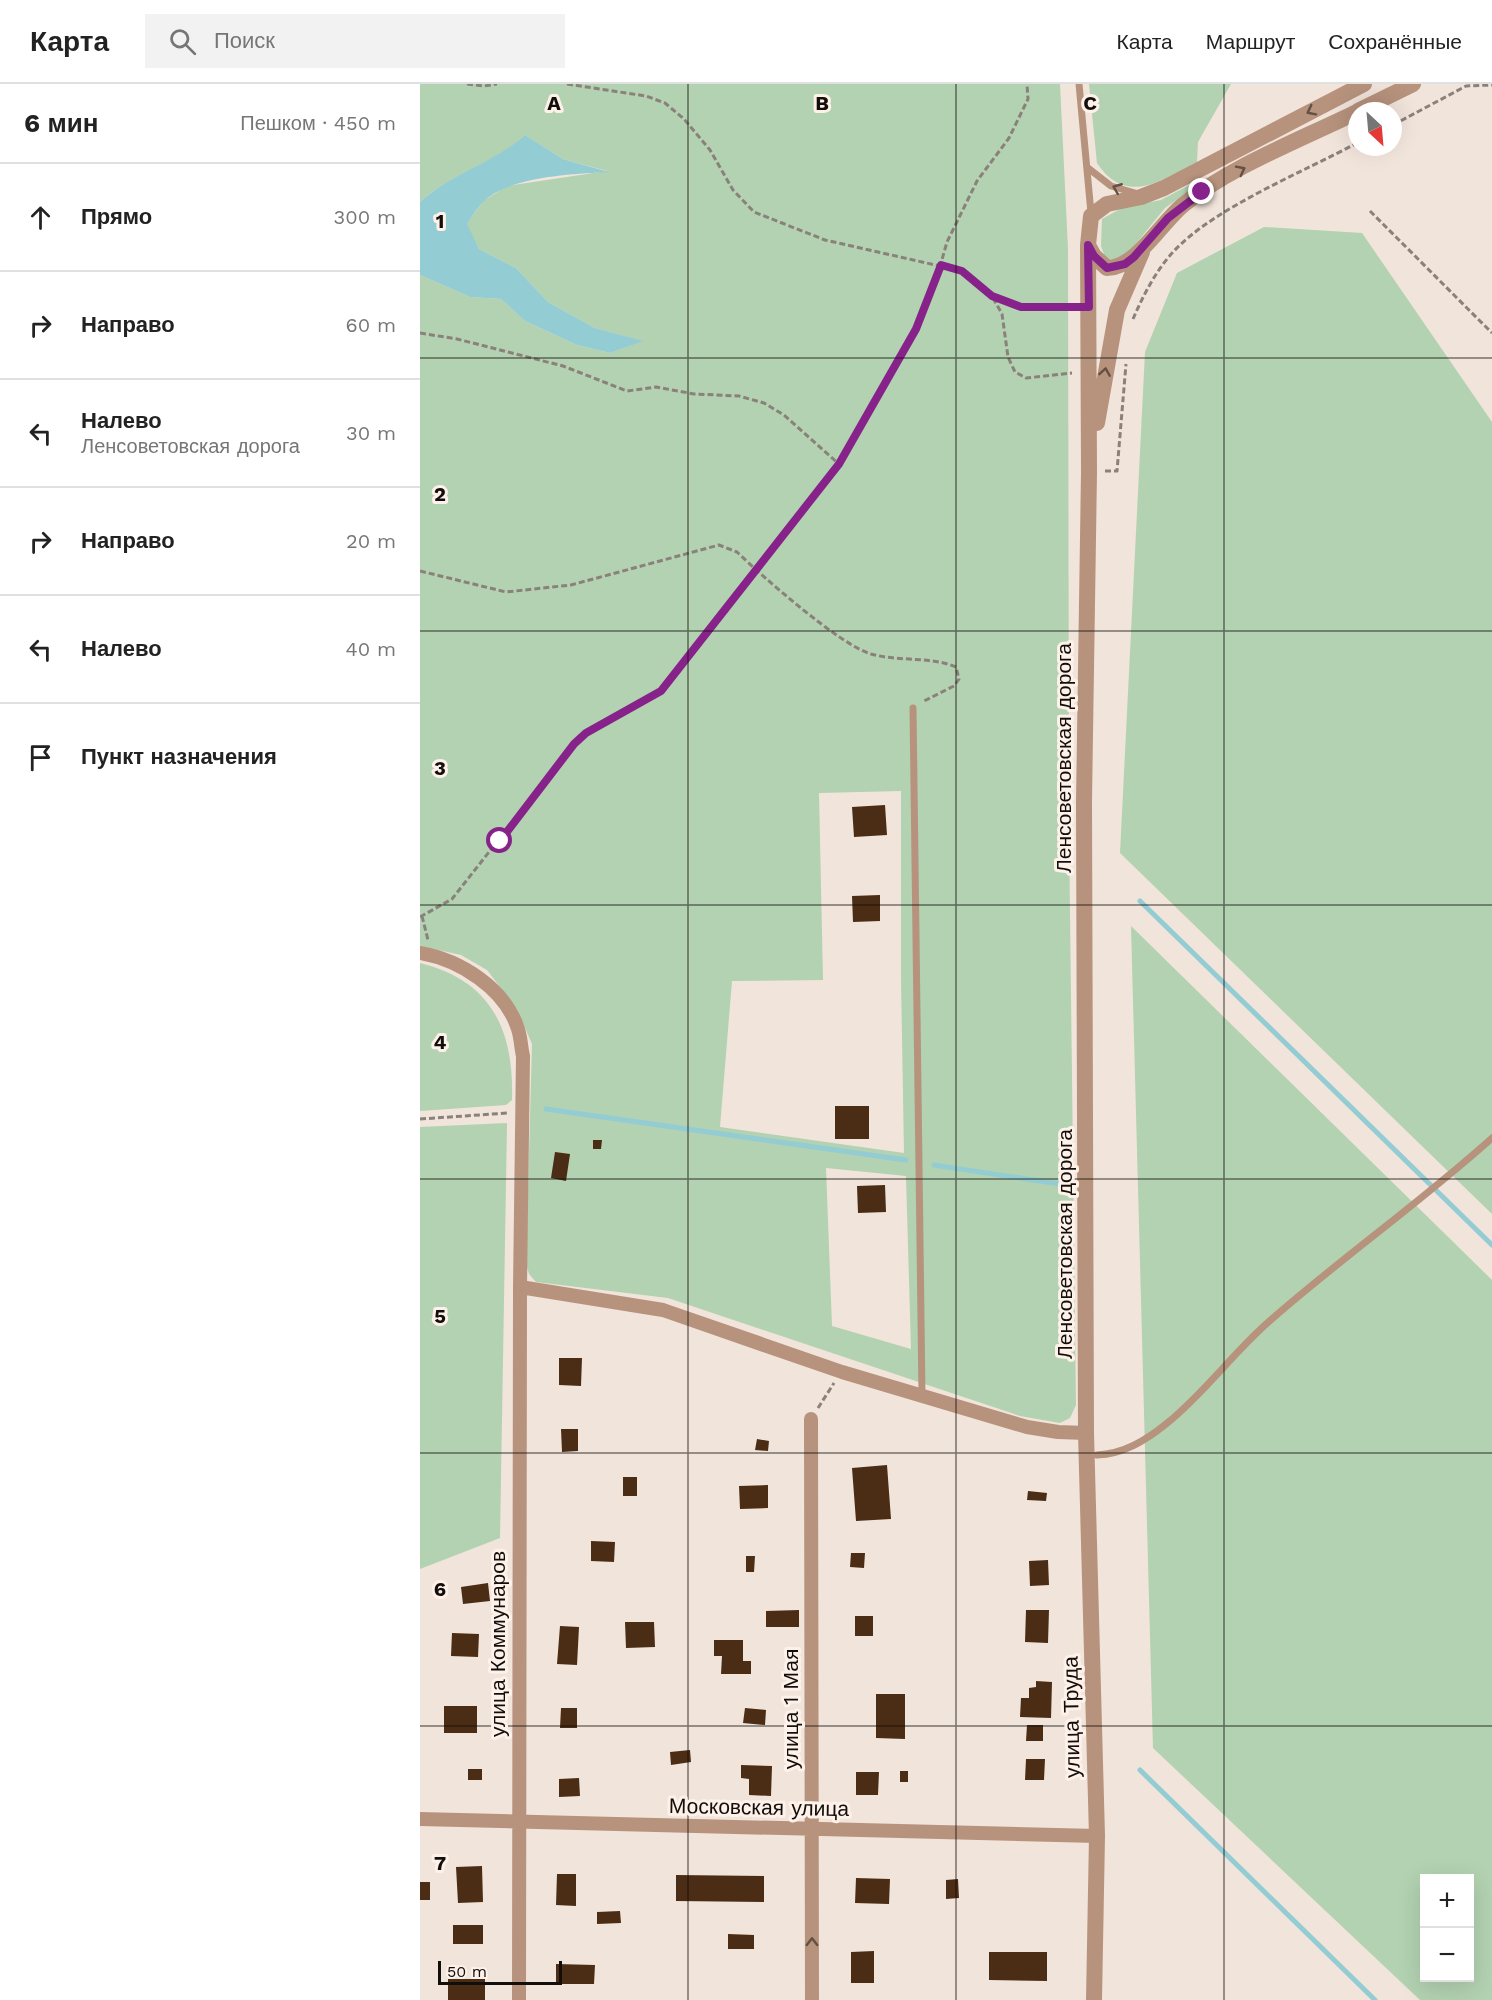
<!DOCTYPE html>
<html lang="ru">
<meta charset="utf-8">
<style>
:root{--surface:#fff;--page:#f2f2f2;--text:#222;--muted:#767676;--line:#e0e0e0}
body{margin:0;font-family:"Work Sans",sans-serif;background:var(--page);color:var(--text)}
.controls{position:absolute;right:18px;bottom:18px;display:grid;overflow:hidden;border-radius:0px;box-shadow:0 6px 24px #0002}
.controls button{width:54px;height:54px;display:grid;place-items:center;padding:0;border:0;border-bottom:2px solid var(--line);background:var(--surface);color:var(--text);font:30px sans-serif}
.compass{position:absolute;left:928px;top:18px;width:54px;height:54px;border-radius:50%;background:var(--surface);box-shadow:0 6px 24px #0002;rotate:154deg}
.scale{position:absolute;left:18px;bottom:15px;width:124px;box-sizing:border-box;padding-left:6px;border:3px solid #120e0b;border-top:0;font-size:16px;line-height:21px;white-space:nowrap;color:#120e0b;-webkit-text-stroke:4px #fef1e9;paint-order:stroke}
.stop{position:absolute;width:18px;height:18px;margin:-14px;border:4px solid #87228a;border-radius:50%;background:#fff}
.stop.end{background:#87228a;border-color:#fff;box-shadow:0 2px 6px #0008}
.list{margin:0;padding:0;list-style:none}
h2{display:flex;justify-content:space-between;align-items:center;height:78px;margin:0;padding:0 24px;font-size:26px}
h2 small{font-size:20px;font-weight:400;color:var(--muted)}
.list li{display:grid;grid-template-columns:39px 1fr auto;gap:18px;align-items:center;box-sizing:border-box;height:108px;padding:0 24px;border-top:2px solid var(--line)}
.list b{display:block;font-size:22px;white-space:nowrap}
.list p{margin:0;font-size:20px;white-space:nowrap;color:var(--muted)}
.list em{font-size:20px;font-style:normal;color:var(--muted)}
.icon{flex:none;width:33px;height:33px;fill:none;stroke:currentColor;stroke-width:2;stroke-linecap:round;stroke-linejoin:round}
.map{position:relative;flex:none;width:1072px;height:1916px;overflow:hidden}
header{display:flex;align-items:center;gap:36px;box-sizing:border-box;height:84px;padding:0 30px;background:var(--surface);border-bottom:2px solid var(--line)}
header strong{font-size:28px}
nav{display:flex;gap:33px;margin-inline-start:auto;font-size:21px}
.search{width:420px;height:54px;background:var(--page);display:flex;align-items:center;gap:15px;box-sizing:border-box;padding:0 21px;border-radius:0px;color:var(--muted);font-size:22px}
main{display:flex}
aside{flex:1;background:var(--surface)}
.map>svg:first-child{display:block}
.green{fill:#b2d2b1;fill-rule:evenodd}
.water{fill:#94ccd3}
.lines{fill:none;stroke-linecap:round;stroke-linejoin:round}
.stream{stroke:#94ccd3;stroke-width:5}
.building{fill:#4b2c14}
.path{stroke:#8a817b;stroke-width:3;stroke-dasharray:6 3;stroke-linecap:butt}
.service{stroke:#b7937d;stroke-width:7}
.minor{stroke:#b7937d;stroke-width:14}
.tertiary{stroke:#b7937d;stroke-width:16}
.oneway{stroke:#645044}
.route{stroke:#87228a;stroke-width:8}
.grid{fill:none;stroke:#120e0b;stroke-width:1.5;stroke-opacity:0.55}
.labels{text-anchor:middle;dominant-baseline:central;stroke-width:6;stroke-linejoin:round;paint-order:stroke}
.street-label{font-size:21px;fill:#120e0b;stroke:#fef1e9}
.grid-label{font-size:20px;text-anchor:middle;font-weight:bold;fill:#120e0b;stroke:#fef1e9;stroke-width:6;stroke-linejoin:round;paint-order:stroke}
</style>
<header>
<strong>Карта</strong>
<div class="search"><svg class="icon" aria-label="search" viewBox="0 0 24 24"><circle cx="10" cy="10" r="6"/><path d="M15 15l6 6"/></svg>Поиск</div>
<nav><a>Карта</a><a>Маршрут</a><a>Сохранённые</a></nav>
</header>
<main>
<aside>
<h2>6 мин<small>Пешком · 450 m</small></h2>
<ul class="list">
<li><svg class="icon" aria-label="ahead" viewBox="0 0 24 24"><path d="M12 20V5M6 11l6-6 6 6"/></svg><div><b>Прямо</b></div><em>300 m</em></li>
<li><svg class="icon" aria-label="right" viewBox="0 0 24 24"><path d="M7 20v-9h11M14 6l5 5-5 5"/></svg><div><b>Направо</b></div><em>60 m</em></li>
<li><svg class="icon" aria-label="left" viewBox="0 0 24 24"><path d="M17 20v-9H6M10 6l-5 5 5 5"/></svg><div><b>Налево</b><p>Ленсоветовская дорога</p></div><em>30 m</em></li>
<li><svg class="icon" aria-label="right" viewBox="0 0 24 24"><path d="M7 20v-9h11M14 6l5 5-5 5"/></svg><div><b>Направо</b></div><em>20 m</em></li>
<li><svg class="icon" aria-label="left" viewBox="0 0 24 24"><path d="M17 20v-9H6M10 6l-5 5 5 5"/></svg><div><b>Налево</b></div><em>40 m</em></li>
<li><svg class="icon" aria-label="arrive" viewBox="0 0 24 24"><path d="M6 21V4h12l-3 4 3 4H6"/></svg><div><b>Пункт назначения</b></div></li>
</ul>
</aside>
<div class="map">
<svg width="1072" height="1916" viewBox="0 0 1072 1916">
<rect width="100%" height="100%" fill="#f1e4db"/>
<path class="green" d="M0 0H640L648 165 649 748 656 1321 650 1334 640 1339 600 1332 248 1214 116 1198 109 1190 106 1180 112 960 97 925 67 886 41 871 0 862V191L50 213 81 215 105 237 157 261 190 269 223 257 175 244 128 218 96 184 59 165 46 141 63 117 87 102 187 87 143 75 105 51C74 80 31 89 0 118ZM481 707V895L484 1069 300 1043 312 897 403 896 399 709ZM406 1084 486 1092 491 1265 412 1242Z
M669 0H811L778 58 777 78C742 96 706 123 677 79Z
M773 99 776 102 745 124 701 178 686 176 681 162 682 135 702 124 741 116Z
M844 143 942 149 1072 338V1130L700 769 725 268 757 189Z
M711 842 1072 1196V1916H1000L733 1664ZM1004 1794H1050V1894H1004Z
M0 879C72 897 94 946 92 1016L86 1021 0 1027Z
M87 1039 80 1454 0 1485V1043Z"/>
<path class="water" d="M105 51 143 75 189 88C154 90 89 92 63 118 57 124 52 133 47 140L59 165 96 184 128 218 175 244 224 257 190 269 157 261 105 237 81 215 50 213 0 191V118C31 89 74 79 105 51Z"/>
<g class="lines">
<path class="stream" d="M720 817 1072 1161
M126 1025 486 1076
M514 1081 640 1100
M720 1686 955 1916"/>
</g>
<path class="building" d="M465 721 467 751 434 753 432 723Z
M460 811V837L433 838 432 812Z
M415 1022H449V1055H415Z
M173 1056H182L181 1065H173Z
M135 1068 150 1070 146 1097 131 1094Z
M465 1101 466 1128 438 1129 437 1102Z
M139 1274H162L161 1302 139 1301Z
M141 1345H158V1367L142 1368Z
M337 1355 349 1357 348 1367 335 1366Z
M467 1381 471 1435 436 1437 432 1384Z
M203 1393H217V1412H203Z
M348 1401V1424L320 1425 319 1402Z
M608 1407 627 1409 626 1417 607 1416Z
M171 1457 195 1458 194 1478 171 1477Z
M431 1469H445L444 1484 430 1483Z
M326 1472H335L334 1488H326Z
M628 1476 629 1501 610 1502 609 1477Z
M68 1499 70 1517 43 1520 41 1503Z
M379 1526V1543H346V1527Z
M606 1526H629L628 1559 605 1558Z
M435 1532H453V1552H435Z
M205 1538H234L235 1563 206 1564Z
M140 1542 159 1543 157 1581 137 1580Z
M32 1549 59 1550 58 1573 31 1572Z
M294 1556H323V1577H331V1590H301L302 1572H294Z
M616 1597 632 1598 631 1634 600 1633 601 1614H609V1604L616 1603Z
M456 1610H485V1655L456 1654Z
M24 1622H57V1649H24Z
M141 1624H157V1644H140Z
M325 1624 346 1626 345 1641 323 1639Z
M607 1641H623V1657H606Z
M270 1666 271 1678 251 1681 250 1668Z
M606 1675H625L624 1696H605Z
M321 1681 352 1682 351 1712 329 1711V1695L321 1694Z
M48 1685H62V1696H48Z
M480 1687H488V1698H480Z
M436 1688H459L458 1711H436Z
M159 1694 160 1712 139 1713V1695Z
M62 1782 63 1818 38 1819 36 1783Z
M137 1790H156V1822L136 1821Z
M256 1791 344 1792V1818L256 1817Z
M436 1794 470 1795 469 1820 435 1819Z
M538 1795 539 1814 526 1815V1796Z
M0 1798H10V1816H0Z
M200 1827 201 1839 177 1840V1828Z
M33 1841H63V1860H33Z
M308 1850 334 1851V1865H308Z
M454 1867V1899H431V1868Z
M569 1868H627V1897L569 1896Z
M136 1880 175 1881 174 1900H136Z
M28 1895H65V1916H28Z"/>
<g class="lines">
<path class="path" d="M47 0 64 2 77 0
M147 0 226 12 245 19 264 35 290 66 313 106 334 128 405 156 542 187 572 212 601 223H652
M973 41 1046 2 1072 1
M950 127 1072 249
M573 214 582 230 588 273 595 288 606 294 652 289
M713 235C723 212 736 186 754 167 794 124 883 88 937 59
M0 249 37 255 143 282 207 307 236 303 274 310 319 312 344 319 364 331 419 380
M685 387H697L706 280
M0 487 86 508 151 501 299 461 317 468C343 493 420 561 451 570 480 578 510 572 536 583L539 595 534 602 502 618
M2 832 8 856
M0 833 32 815 154 660 166 649 241 607 419 380 496 245 515 200 527 158 557 97 589 54 608 15 607 0
M0 1035 88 1029
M398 1324 414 1299"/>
<path class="service" d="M659 0 671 129
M668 84 691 102 715 109
M493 624 502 1311
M677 1371C703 1370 725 1357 746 1340 785 1309 815 1266 853 1234 924 1172 1002 1117 1072 1054"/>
<path class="minor" d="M0 869C40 876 85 904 98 945 101 954 101 964 103 972L100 1203 99 1916
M100 1203 243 1226 422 1288 607 1343 638 1348 666 1349
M391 1335 392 1916
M0 1735 677 1752"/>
<path class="tertiary" d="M938 27 993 0
M668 161 674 172 687 184C716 184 741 139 763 121 809 83 882 55 937 28
M677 339 697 226 722 168
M674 1916 677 1752 666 1349 664 717 669 388 668 161 671 132 687 120 721 113 744 104 944 0"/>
</g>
<defs><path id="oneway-chevron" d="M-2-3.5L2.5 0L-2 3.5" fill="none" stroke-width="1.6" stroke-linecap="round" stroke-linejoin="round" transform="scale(1.5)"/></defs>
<g class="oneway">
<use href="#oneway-chevron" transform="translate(891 27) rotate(153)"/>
<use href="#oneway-chevron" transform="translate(821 86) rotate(-27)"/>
<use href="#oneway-chevron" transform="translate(697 104) rotate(-158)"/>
<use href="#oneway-chevron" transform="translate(685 288) rotate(-81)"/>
<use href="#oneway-chevron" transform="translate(392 1858) rotate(-90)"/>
</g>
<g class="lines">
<path class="route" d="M80 757 154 660 166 649 241 607 419 380 496 245 521 181 542 187 572 212 601 223H669L668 161 674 172 687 184 705 180 714 173 748 134 782 108"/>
</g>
<path class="grid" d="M268 0V1916M536 0V1916M804 0V1916M0 274H1072M0 547H1072M0 821H1072M0 1095H1072M0 1369H1072M0 1642H1072"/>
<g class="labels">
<g class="street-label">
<text transform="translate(643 674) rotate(-90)">Ленсоветовская дорога</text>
<text transform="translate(644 1160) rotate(-90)">Ленсоветовская дорога</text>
<text transform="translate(77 1560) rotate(-90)">улица Коммунаров</text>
<text transform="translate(370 1625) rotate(-90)">улица 1 Мая</text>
<text transform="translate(651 1633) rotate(-91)">улица Труда</text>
<text transform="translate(339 1723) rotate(1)">Московская улица</text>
</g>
</g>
<g class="grid-label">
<text x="134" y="26">A</text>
<text x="402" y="26">B</text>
<text x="670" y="26">C</text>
<text x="20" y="144">1</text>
<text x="20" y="417">2</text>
<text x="20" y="691">3</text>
<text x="20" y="965">4</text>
<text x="20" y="1239">5</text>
<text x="20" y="1512">6</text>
<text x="20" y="1786">7</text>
</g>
</svg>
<div class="controls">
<button>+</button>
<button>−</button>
</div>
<svg class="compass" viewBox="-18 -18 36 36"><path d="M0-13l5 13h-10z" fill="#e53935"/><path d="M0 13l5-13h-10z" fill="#767676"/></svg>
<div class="scale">50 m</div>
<div class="stop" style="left:80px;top:757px"></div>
<div class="stop end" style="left:782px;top:108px"></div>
</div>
</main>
